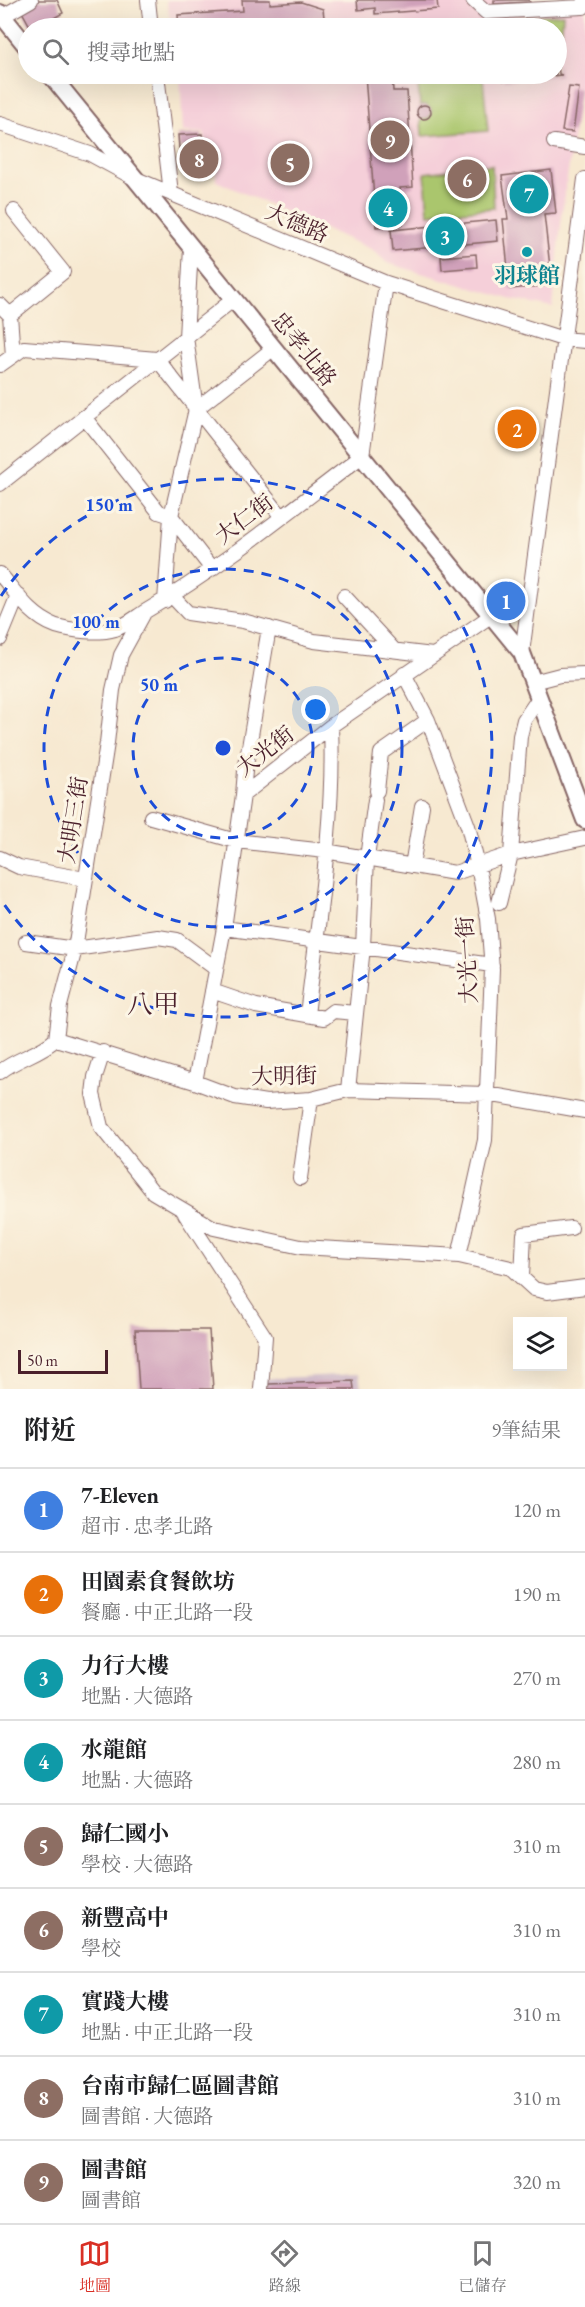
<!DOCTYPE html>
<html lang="zh-TW">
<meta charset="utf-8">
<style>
:root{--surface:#fff;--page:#f6f6f6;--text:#202124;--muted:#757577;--line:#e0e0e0;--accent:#d93025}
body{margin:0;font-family:"EB Garamond","Noto Serif TC",serif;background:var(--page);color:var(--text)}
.controls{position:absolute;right:18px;bottom:18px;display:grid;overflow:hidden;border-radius:0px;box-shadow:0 6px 24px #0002}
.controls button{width:54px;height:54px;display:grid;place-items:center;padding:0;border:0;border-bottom:2px solid var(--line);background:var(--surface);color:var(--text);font:30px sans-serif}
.scale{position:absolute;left:18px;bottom:15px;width:90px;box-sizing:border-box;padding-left:6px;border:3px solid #4a1f2b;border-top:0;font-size:16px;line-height:21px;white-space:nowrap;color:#4a1f2b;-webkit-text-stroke:4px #fcf5e5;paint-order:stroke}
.you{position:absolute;left:316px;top:710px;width:21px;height:21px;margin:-15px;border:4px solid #fff;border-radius:50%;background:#1a73e8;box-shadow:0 0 0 9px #1a73e833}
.badge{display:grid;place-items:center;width:39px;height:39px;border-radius:50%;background:var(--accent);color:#fff;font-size:20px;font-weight:700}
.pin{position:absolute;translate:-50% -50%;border:3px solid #fff;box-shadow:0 2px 6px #0006}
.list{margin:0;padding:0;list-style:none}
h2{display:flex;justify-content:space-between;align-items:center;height:78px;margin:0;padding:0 24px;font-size:26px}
h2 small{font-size:20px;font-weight:400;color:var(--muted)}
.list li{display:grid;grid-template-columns:39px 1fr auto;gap:18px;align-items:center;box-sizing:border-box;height:84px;padding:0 24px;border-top:2px solid var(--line)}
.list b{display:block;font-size:22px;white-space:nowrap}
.list p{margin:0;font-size:20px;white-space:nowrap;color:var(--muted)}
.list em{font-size:20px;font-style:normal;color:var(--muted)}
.icon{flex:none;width:33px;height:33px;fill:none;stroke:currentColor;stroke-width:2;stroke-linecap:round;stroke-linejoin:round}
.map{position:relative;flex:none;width:585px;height:1389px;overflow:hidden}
.search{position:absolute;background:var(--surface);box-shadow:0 6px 24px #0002;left:18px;right:18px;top:18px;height:66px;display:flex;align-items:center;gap:15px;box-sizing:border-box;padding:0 21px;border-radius:33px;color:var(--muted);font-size:22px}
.sheet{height:834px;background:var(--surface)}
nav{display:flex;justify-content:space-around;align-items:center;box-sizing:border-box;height:84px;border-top:2px solid var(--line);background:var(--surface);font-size:16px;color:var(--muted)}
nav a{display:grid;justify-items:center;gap:3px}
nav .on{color:var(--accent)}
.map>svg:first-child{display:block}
.built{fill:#f5cfd9}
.industrial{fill:#d1bdcb}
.green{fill:#aac66d;stroke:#7a724c;stroke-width:1.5}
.building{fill:#d0a1ba}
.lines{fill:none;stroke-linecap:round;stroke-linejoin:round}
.minor-casing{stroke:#876665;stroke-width:16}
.major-casing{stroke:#876665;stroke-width:20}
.minor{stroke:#fff;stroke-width:14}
.major{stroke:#fff;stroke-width:16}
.ring{fill:none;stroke:#1d4ed8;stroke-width:3;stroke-dasharray:10 8}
.culture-dot{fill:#0f9aa8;stroke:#fcf5e5;stroke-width:2}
.labels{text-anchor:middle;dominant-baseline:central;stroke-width:6;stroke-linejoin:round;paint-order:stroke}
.street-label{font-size:22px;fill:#4a1f2b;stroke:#fcf5e5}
.culture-label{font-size:22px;font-weight:bold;fill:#0d838f;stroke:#fcf5e5}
.quarter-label{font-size:26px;fill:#4a1f2b;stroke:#fcf5e5}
.centre{fill:#1d4ed8;stroke:#fcf5e5;stroke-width:3}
.ring-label{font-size:18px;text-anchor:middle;font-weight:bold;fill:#1d4ed8;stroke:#fcf5e5;stroke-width:6;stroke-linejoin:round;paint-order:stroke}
</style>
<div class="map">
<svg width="585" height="1389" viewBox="0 0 585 1389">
<rect width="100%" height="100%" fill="#fcf5e5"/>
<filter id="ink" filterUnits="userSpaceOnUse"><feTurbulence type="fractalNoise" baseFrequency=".0167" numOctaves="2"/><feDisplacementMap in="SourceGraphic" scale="12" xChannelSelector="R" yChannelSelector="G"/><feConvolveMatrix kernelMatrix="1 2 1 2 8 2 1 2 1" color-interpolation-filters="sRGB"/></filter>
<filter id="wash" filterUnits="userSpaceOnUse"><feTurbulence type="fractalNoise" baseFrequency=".008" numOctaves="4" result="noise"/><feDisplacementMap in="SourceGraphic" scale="24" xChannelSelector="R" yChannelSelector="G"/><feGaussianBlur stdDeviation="1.35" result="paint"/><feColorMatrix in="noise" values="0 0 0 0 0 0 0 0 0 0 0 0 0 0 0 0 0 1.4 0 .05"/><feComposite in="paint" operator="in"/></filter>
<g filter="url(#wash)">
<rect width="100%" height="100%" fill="#f7e9d1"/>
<path class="built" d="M166 0H585V56L562 213 553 308 510 299 387 263 373 250 216 181 214 144 205 143 204 133 183 132 180 74H556V28H172Z"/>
<path class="industrial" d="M359 1374 361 1389H261V1379Z"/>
<path class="green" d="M563 14 561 41 557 42 556 28H502V18Z
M483 79 488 131 422 136 421 120 428 118 431 114V109L426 105H420L418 85Z
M492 165 494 208 428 214 425 173Z"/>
<g id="blocks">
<path class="building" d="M35 0H57L63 13 36 28H31L20 8Z
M242 0H270V4L301 2 323 9 325 26 319 28H179L178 15 243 11Z
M357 0H437L438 9 375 14V8L358 10Z
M494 0H529L530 2 494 4Z
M558 62 559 74 562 75 504 81 503 74H556Z
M365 74H392L393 91H407L413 187 400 188 402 225 376 227Z
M569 87 579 88 573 132 562 131Z
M417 112a7 7 0 1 1 14 0a7 7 0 1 1-14 0Z
M202 134 203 145H210L212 171 189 173 187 147 179 148 178 135Z
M551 170 556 213 544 214 552 285 510 289 503 219H508L502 176Z
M496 220 498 241 393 251 391 230Z
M476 254 477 267 442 270 441 257Z
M135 1330H209L213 1389H139Z
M353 1381 354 1389H266L269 1384Z"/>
</g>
</g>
<g filter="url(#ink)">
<use href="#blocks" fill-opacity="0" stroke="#876665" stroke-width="1.5"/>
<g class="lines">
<g class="minor-casing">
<path id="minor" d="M148 0 151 28
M473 0 486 12 583 7 585 0
M3 16 31 0
M157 74 171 193
M0 124 90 154 136 179 386 283 563 339 585 341
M554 142 585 147
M0 305 10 315 13 356
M10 315 63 272 14 211
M0 365 24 348 157 359 282 517
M196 409 274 348
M84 417 159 512 171 516 212 569
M0 484 234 299
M0 574C16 593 31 617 56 626 73 631 98 634 115 629 127 625 136 617 146 611 223 566 292 509 362 456L386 283
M172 596 188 613 243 621 314 641 433 655
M344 596 394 650
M165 601 171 516 196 409 186 337 191 248
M0 639 18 595
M522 653 585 179
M404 674 428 720 468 826 478 866 488 919 492 969 485 1140 459 1256
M533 682 560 675 585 674
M377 791 381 753 428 720
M243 795 245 771 269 628
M151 817 236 841 325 851 455 873 511 854 585 838
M0 858 19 867 85 879
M412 866 422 806
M499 903 511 854 520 736 524 720 539 698
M224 928 492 965
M26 942 75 949 158 937 177 940 215 968
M212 991 256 1006 324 1018 333 1011 356 1013
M307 1015C318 920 335 822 331 726
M56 1039 60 1006 75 949 107 743 113 690 121 655 143 615
M103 1052 95 1077 93 1094 101 1127 153 1192 214 1228 301 1247 459 1256 511 1268 534 1289 547 1292 585 1287
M0 1072C17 1058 40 1054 56 1039L195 1082 235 1097 266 1102 311 1099 348 1090 487 1094 585 1111
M195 1082 224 928 243 795 331 726 492 615
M348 1090 363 947 367 858 375 800
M300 1178 311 1099
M185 1214 265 1337 261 1389
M522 1277 524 1234 571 1228"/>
</g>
<g class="major-casing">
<path id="major" d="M0 13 28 48
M50 74 522 653 585 820"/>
</g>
<use href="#minor" class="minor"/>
<use href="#major" class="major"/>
</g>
</g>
<g class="ring">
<circle cx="223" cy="748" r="90"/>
<circle cx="223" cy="748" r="179"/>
<path d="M1 596A269 269 0 1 1 1 900"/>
</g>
<circle class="culture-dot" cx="527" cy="252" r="6"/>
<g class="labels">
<g class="street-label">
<text transform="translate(297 223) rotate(23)">大德路</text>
<text transform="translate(304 349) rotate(51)">忠孝北路</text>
<text transform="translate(244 519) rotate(-37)">大仁街</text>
<text transform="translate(265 751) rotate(-38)">大光街</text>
<text transform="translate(73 820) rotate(-81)">大明三街</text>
<text transform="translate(467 960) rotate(-93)">大光一街</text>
<text transform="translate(284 1076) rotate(-1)">大明街</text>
</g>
<g class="culture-label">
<text x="527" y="275">羽球館</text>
</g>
<g class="quarter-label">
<text x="153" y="1004">八甲</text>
</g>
</g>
<circle cx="223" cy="748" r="9" class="centre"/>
<g class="ring-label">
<text x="109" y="511">150 m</text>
<text x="96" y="628">100 m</text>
<text x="159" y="691">50 m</text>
</g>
</svg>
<div class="controls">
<button><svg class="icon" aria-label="layers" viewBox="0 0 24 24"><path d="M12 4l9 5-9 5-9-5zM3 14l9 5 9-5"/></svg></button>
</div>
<div class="scale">50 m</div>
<div class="you"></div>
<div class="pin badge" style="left:506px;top:601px;background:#3f7fe0">1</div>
<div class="pin badge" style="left:517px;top:429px;background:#e8710a">2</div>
<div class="pin badge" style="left:445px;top:236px;background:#0f9aa8">3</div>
<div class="pin badge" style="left:388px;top:208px;background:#0f9aa8">4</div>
<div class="pin badge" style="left:290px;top:163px;background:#8d6e63">5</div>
<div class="pin badge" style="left:467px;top:179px;background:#8d6e63">6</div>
<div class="pin badge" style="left:529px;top:194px;background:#0f9aa8">7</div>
<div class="pin badge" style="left:199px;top:159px;background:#8d6e63">8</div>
<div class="pin badge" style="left:390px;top:140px;background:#8d6e63">9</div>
<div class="search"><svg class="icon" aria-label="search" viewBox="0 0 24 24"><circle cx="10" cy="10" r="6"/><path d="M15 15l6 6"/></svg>搜尋地點</div>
</div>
<section class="sheet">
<h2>附近<small>9筆結果</small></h2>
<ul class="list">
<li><span class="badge" style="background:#3f7fe0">1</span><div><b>7-Eleven</b><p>超市 · 忠孝北路</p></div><em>120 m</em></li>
<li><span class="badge" style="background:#e8710a">2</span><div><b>田園素食餐飲坊</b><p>餐廳 · 中正北路一段</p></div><em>190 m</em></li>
<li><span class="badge" style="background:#0f9aa8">3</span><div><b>力行大樓</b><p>地點 · 大德路</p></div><em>270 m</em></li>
<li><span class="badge" style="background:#0f9aa8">4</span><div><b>水龍館</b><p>地點 · 大德路</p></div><em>280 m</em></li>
<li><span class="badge" style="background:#8d6e63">5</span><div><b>歸仁國小</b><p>學校 · 大德路</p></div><em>310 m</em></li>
<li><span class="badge" style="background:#8d6e63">6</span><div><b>新豐高中</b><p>學校</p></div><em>310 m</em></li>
<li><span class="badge" style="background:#0f9aa8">7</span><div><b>實踐大樓</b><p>地點 · 中正北路一段</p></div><em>310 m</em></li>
<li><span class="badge" style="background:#8d6e63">8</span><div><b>台南市歸仁區圖書館</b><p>圖書館 · 大德路</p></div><em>310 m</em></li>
<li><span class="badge" style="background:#8d6e63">9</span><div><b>圖書館</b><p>圖書館</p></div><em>320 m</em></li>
</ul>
</section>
<nav>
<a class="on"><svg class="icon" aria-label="map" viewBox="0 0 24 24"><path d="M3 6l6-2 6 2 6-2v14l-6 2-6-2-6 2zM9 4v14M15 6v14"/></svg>地圖</a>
<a><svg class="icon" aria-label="directions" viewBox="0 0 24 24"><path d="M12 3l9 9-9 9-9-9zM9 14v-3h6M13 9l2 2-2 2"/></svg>路線</a>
<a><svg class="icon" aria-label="saved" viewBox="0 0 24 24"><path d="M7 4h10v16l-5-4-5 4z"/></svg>已儲存</a>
</nav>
